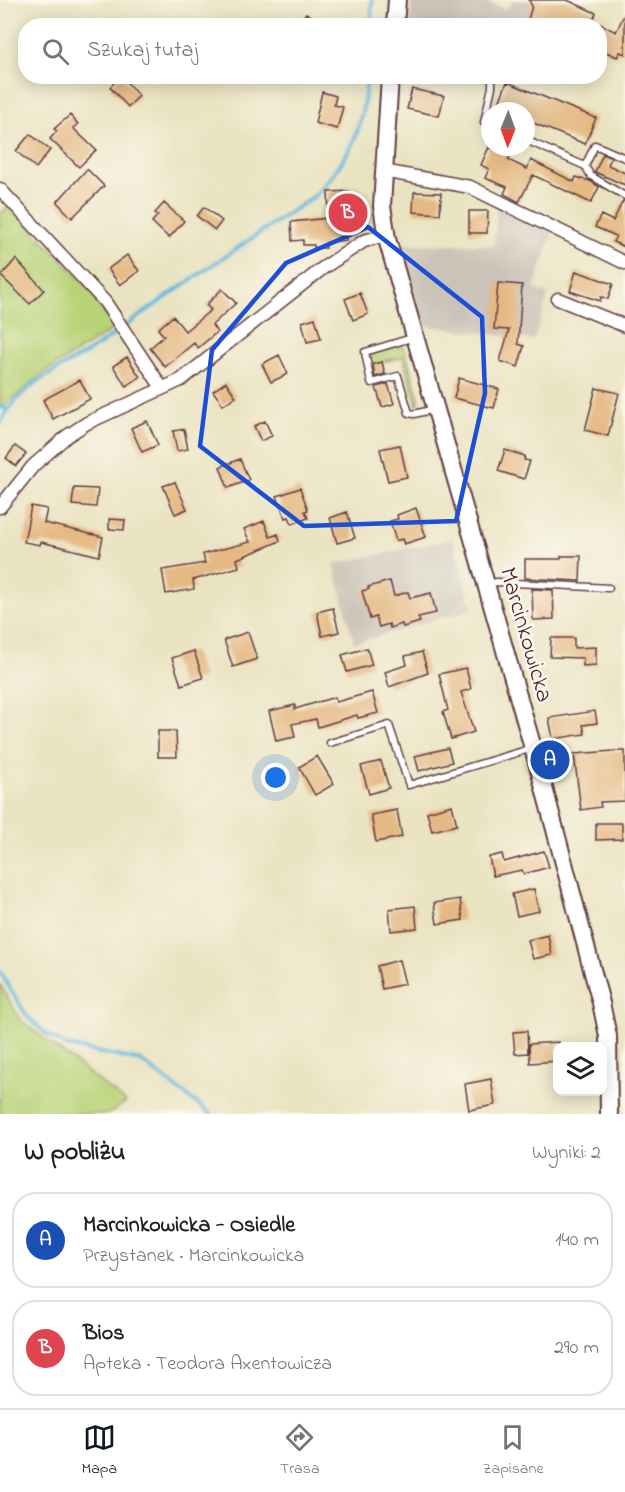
<!DOCTYPE html>
<html lang="pl">
<meta charset="utf-8">
<style>
:root{--surface:#fff;--page:#f2f2f2;--text:#202124;--muted:#757577;--line:#e0e0e0;--accent:#111827}
body{margin:0;font-family:"Indie Flower",sans-serif;background:var(--page);color:var(--text)}
.controls{position:absolute;right:18px;bottom:18px;display:grid;overflow:hidden;border-radius:12px;box-shadow:0 3px 15px #0003}
.controls button{width:54px;height:54px;display:grid;place-items:center;padding:0;border:0;border-bottom:2px solid var(--line);background:var(--surface);color:var(--text);font:30px sans-serif}
.compass{position:absolute;left:481px;top:102px;width:54px;height:54px;border-radius:50%;background:var(--surface);box-shadow:0 3px 15px #0003;rotate:181deg}
.you{position:absolute;left:276px;top:778px;width:21px;height:21px;margin:-15px;border:4px solid #fff;border-radius:50%;background:#1a73e8;box-shadow:0 0 0 9px #1a73e833}
.badge{display:grid;place-items:center;width:39px;height:39px;border-radius:50%;background:var(--accent);color:#fff;font-size:20px;font-weight:700}
.pin{position:absolute;translate:-50% -50%;border:3px solid #fff;box-shadow:0 2px 6px #0006}
.list{margin:0;padding:0;list-style:none}
h2{display:flex;justify-content:space-between;align-items:center;height:78px;margin:0;padding:0 24px;font-size:26px}
h2 small{font-size:20px;font-weight:400;color:var(--muted)}
.list li{display:grid;grid-template-columns:39px 1fr auto;gap:18px;align-items:center;box-sizing:border-box;height:96px;margin:0 12px 12px;padding:0 12px;border:2px solid var(--line);border-radius:24px}
.list b{display:block;font-size:22px;white-space:nowrap}
.list p{margin:0;font-size:20px;white-space:nowrap;color:var(--muted)}
.list em{font-size:20px;font-style:normal;color:var(--muted)}
.icon{flex:none;width:33px;height:33px;fill:none;stroke:currentColor;stroke-width:2;stroke-linecap:round;stroke-linejoin:round}
.map{position:relative;flex:none;width:625px;height:1114px;overflow:hidden}
.search{position:absolute;background:var(--surface);box-shadow:0 3px 15px #0003;left:18px;right:18px;top:18px;height:66px;display:flex;align-items:center;gap:15px;box-sizing:border-box;padding:0 21px;border-radius:24px;color:var(--muted);font-size:22px}
.sheet{height:294px;background:var(--surface)}
nav{display:flex;justify-content:space-around;align-items:center;box-sizing:border-box;height:84px;border-top:2px solid var(--line);background:var(--surface);font-size:16px;color:var(--muted)}
nav a{display:grid;justify-items:center;gap:3px}
nav .on{color:var(--accent)}
.map>svg:first-child{display:block}
.industrial{fill:#cbc3b8}
.green{fill:#b9d378;stroke:#827952;stroke-width:1.5}
.lines{fill:none;stroke-linecap:round;stroke-linejoin:round}
.stream{stroke:#5eb7dc;stroke-width:4}
.building{fill:#e5b983}
.lane-casing{stroke:#623c42;stroke-width:9}
.street-casing{stroke:#623c42;stroke-width:15}
.secondary-casing{stroke:#623c42;stroke-width:20}
.lane{stroke:#fff;stroke-width:6}
.street{stroke:#fff;stroke-width:12}
.secondary{stroke:#fff;stroke-width:16}
.marked{fill:none;stroke:#1d4ed8;stroke-width:4.5;stroke-linejoin:round}
.labels{text-anchor:middle;dominant-baseline:central;stroke-width:5;stroke-linejoin:round;paint-order:stroke}
.street-label{font-size:24px;fill:#4a1f2b;stroke:#fbf7ec}
</style>
<div class="map">
<svg width="625" height="1114" viewBox="0 0 625 1114">
<rect width="100%" height="100%" fill="#fbf7ec"/>
<filter id="ink" filterUnits="userSpaceOnUse"><feTurbulence type="fractalNoise" baseFrequency=".0167" numOctaves="2"/><feDisplacementMap in="SourceGraphic" scale="12" xChannelSelector="R" yChannelSelector="G"/><feConvolveMatrix kernelMatrix="1 2 1 2 8 2 1 2 1" color-interpolation-filters="sRGB"/></filter>
<filter id="wash" filterUnits="userSpaceOnUse"><feTurbulence type="fractalNoise" baseFrequency=".008" numOctaves="4" result="noise"/><feDisplacementMap in="SourceGraphic" scale="24" xChannelSelector="R" yChannelSelector="G"/><feGaussianBlur stdDeviation="1.35" result="paint"/><feColorMatrix in="noise" values="0 0 0 0 0 0 0 0 0 0 0 0 0 0 0 0 0 1.4 0 .05"/><feComposite in="paint" operator="in"/></filter>
<g filter="url(#wash)">
<rect width="100%" height="100%" fill="#eae3c1"/>
<path class="industrial" d="M412 0H474L507 9 512 0H565L554 25 410 26Z
M498 202 553 232 534 288 548 295 534 340 422 325 401 244 494 245Z
M453 539 472 609 354 643 334 564Z"/>
<path class="green" d="M9 206 84 282 115 328 46 371 0 409V214Z
M401 346 404 348 419 398 418 407 403 357 370 365 369 362 373 353Z
M0 984 20 1020 126 1102 109 1114H0Z"/>
<g class="lines">
<path class="stream" d="M371 26 372 0
M0 406 8 410
M0 424C20 381 66 368 102 343 172 292 244 243 316 195 353 151 362 134 367 76
M0 972 27 1016 46 1034 67 1046 141 1061 211 1114"/>
</g>
<g id="blocks">
<path class="building" d="M529 0H567L596 13 591 26H526L532 6Z
M306 13 326 26H298Z
M625 13V54L620 52 617 57 600 49V24L616 32Z
M121 76 139 96 128 107 110 87Z
M507 82 596 118 585 144 526 120V111H504L497 108Z
M412 89 444 96 439 116 407 109Z
M322 92 336 96 334 105 343 107 337 129 315 123Z
M70 115 78 124 73 128 96 150 79 167 50 139 57 131 54 129Z
M30 134 50 150 36 168 16 151Z
M489 147 510 156 508 160 527 169 531 160 574 182 576 177 590 181 599 187 591 203 533 175 519 202 504 194 507 187 485 178 489 169 481 165Z
M603 154 611 158 608 165 625 173V185L595 172Z
M87 169 104 186 72 218 57 202Z
M350 191 353 220 352 231H346V240L326 243V248H314V245H303V240L292 241 291 222 329 218 328 192Z
M414 192 441 193 440 214 413 212Z
M623 201H625V247L613 242 616 236 595 227 601 215 613 221Z
M164 203 184 221 169 238 152 222 158 215 155 213Z
M204 207 222 221 215 230 197 216Z
M469 211H488L487 233H469Z
M127 255 139 271 120 285 108 269Z
M16 259 44 290 30 304 1 276Z
M576 271 613 284 608 299 601 297 600 301 570 291Z
M498 283 522 285 518 344 524 346 518 367 500 361 509 330 494 329Z
M222 289 236 303 212 325 217 332 198 348 194 343 165 367 150 348 164 336 158 329 173 316 185 331 211 310 206 305Z
M360 293 368 314 353 320 345 299Z
M315 318 321 339 307 342 302 322Z
M279 355 288 374 271 382 262 364Z
M127 357 140 377 126 386 113 366Z
M382 362 385 374 375 377 373 364Z
M459 378 499 389 494 408 454 398Z
M80 380 90 399 53 419 43 400Z
M226 382 236 397 223 405 213 391Z
M388 384 394 404 382 407 376 387Z
M596 388 619 393 608 436 585 430Z
M147 421 158 445 142 452 131 428Z
M265 421 272 436 261 441 254 426Z
M184 429 188 449 177 451 173 431Z
M400 445 407 477 388 481 380 449Z
M15 446 26 454 16 466 6 458Z
M505 450 525 456 524 460 530 461 524 479 498 471Z
M240 459 249 480 228 488 220 467Z
M175 482 187 509 175 514 163 486Z
M74 488 98 489 96 507 72 505Z
M300 488 308 510 305 511 308 518 292 524 289 517 285 518 277 496Z
M31 506 47 509 44 523 103 537 99 556 41 542 40 545 24 542Z
M416 508 426 537 404 544 402 539 396 541 390 521 398 519 397 515Z
M347 512 355 538 337 543 330 518Z
M109 519 125 520 124 530 109 529Z
M264 521 270 537 278 534 280 541 237 559 239 567 193 580 194 589 166 594 162 570 205 563 203 554 250 542 244 529Z
M561 556H581L580 581 525 578V559H561Z
M390 581 394 596 408 592 410 598 431 593 436 613 418 617 420 622 403 627 402 624 390 628 389 624 379 627 376 617 370 619 362 591 369 589 368 587Z
M532 589 553 590 554 619 533 620Z
M333 608 339 632 322 636 317 612Z
M248 632 257 659 233 667 224 640Z
M551 638H574V648L596 647V665L583 666V658L550 657Z
M367 648 372 665 347 672 342 655Z
M194 651 203 678 181 685 172 658Z
M422 652 428 673 389 687 385 672 407 665 405 656Z
M466 668 471 689 461 692 474 732 451 739 443 712 448 710 439 674Z
M372 692 378 713 358 718 357 715 318 727 316 719 292 724 295 737 276 741 269 711 295 705V709L335 697 336 702Z
M595 711 597 723 583 725 585 734 553 739 549 718Z
M158 731H176L177 757H158Z
M448 748 452 762 419 771 415 756Z
M614 751H625V801L600 802 601 807 581 810 574 754Z
M317 756 334 784 315 795 299 767Z
M381 761 389 788 369 794 361 766Z
M452 805 457 825 432 831 427 812Z
M397 810 402 837 376 842 371 815Z
M596 823H622V839L596 840Z
M544 851 549 867 524 874 522 870 493 876 489 857 502 854 504 862Z
M534 889 539 911 517 916 512 894Z
M460 899 463 920 437 924 434 903Z
M415 906 417 928 391 931 389 909Z
M548 935 552 955 533 959 528 940Z
M399 960 405 984 382 989 377 966Z
M527 1031 528 1053 515 1054 513 1032Z
M558 1042V1061L530 1063 529 1044Z
M491 1079 495 1105 469 1110 465 1084Z"/>
</g>
</g>
<g filter="url(#ink)">
<use href="#blocks" fill-opacity="0" stroke="#623c42" stroke-width="1.5"/>
<g class="lines">
<g class="lane-casing">
<path id="lane" d="M490 125 484 122 492 87V76
M526 140 585 166 595 145 625 158
M585 166 591 176 625 196
M415 337 365 352 371 383 398 376 409 413 414 414 435 409
M487 584 497 582 609 588
M330 743 389 725 409 785 533 748"/>
</g>
<g class="street-casing">
<path id="street" d="M383 171 470 187 625 263
M0 189 105 302 162 388
M558 299 625 326
M0 507 33 466 67 436 87 423 181 380 323 268 364 241 386 235"/>
</g>
<g class="secondary-casing">
<path id="secondary" d="M395 26 397 0
M390 76 382 206 387 239 539 769 601 1003 608 1036 609 1114"/>
</g>
<use href="#lane" class="lane"/>
<use href="#street" class="street"/>
<use href="#secondary" class="secondary"/>
</g>
</g>
<path class="marked" d="M368 227 482 317 485 393 456 521 304 526 200 446 212 350 286 263Z"/>
<g class="labels">
<g class="street-label">
<text transform="translate(525 635) rotate(74)">Marcinkowicka</text>
</g>
</g>
</svg>
<div class="controls">
<button><svg class="icon" aria-label="layers" viewBox="0 0 24 24"><path d="M12 4l9 5-9 5-9-5zM3 14l9 5 9-5"/></svg></button>
</div>
<svg class="compass" viewBox="-18 -18 36 36"><path d="M0-13l5 13h-10z" fill="#e53935"/><path d="M0 13l5-13h-10z" fill="#757577"/></svg>
<div class="you"></div>
<div class="pin badge" style="left:550px;top:760px;background:#1a4fb4">A</div>
<div class="pin badge" style="left:348px;top:213px;background:#e0444e">B</div>
<div class="search"><svg class="icon" aria-label="search" viewBox="0 0 24 24"><circle cx="10" cy="10" r="6"/><path d="M15 15l6 6"/></svg>Szukaj tutaj</div>
</div>
<section class="sheet">
<h2>W pobliżu<small>Wyniki: 2</small></h2>
<ul class="list">
<li><span class="badge" style="background:#1a4fb4">A</span><div><b>Marcinkowicka - Osiedle</b><p>Przystanek · Marcinkowicka</p></div><em>140 m</em></li>
<li><span class="badge" style="background:#e0444e">B</span><div><b>Bios</b><p>Apteka · Teodora Axentowicza</p></div><em>290 m</em></li>
</ul>
</section>
<nav>
<a class="on"><svg class="icon" aria-label="map" viewBox="0 0 24 24"><path d="M3 6l6-2 6 2 6-2v14l-6 2-6-2-6 2zM9 4v14M15 6v14"/></svg>Mapa</a>
<a><svg class="icon" aria-label="directions" viewBox="0 0 24 24"><path d="M12 3l9 9-9 9-9-9zM9 14v-3h6M13 9l2 2-2 2"/></svg>Trasa</a>
<a><svg class="icon" aria-label="saved" viewBox="0 0 24 24"><path d="M7 4h10v16l-5-4-5 4z"/></svg>Zapisane</a>
</nav>
